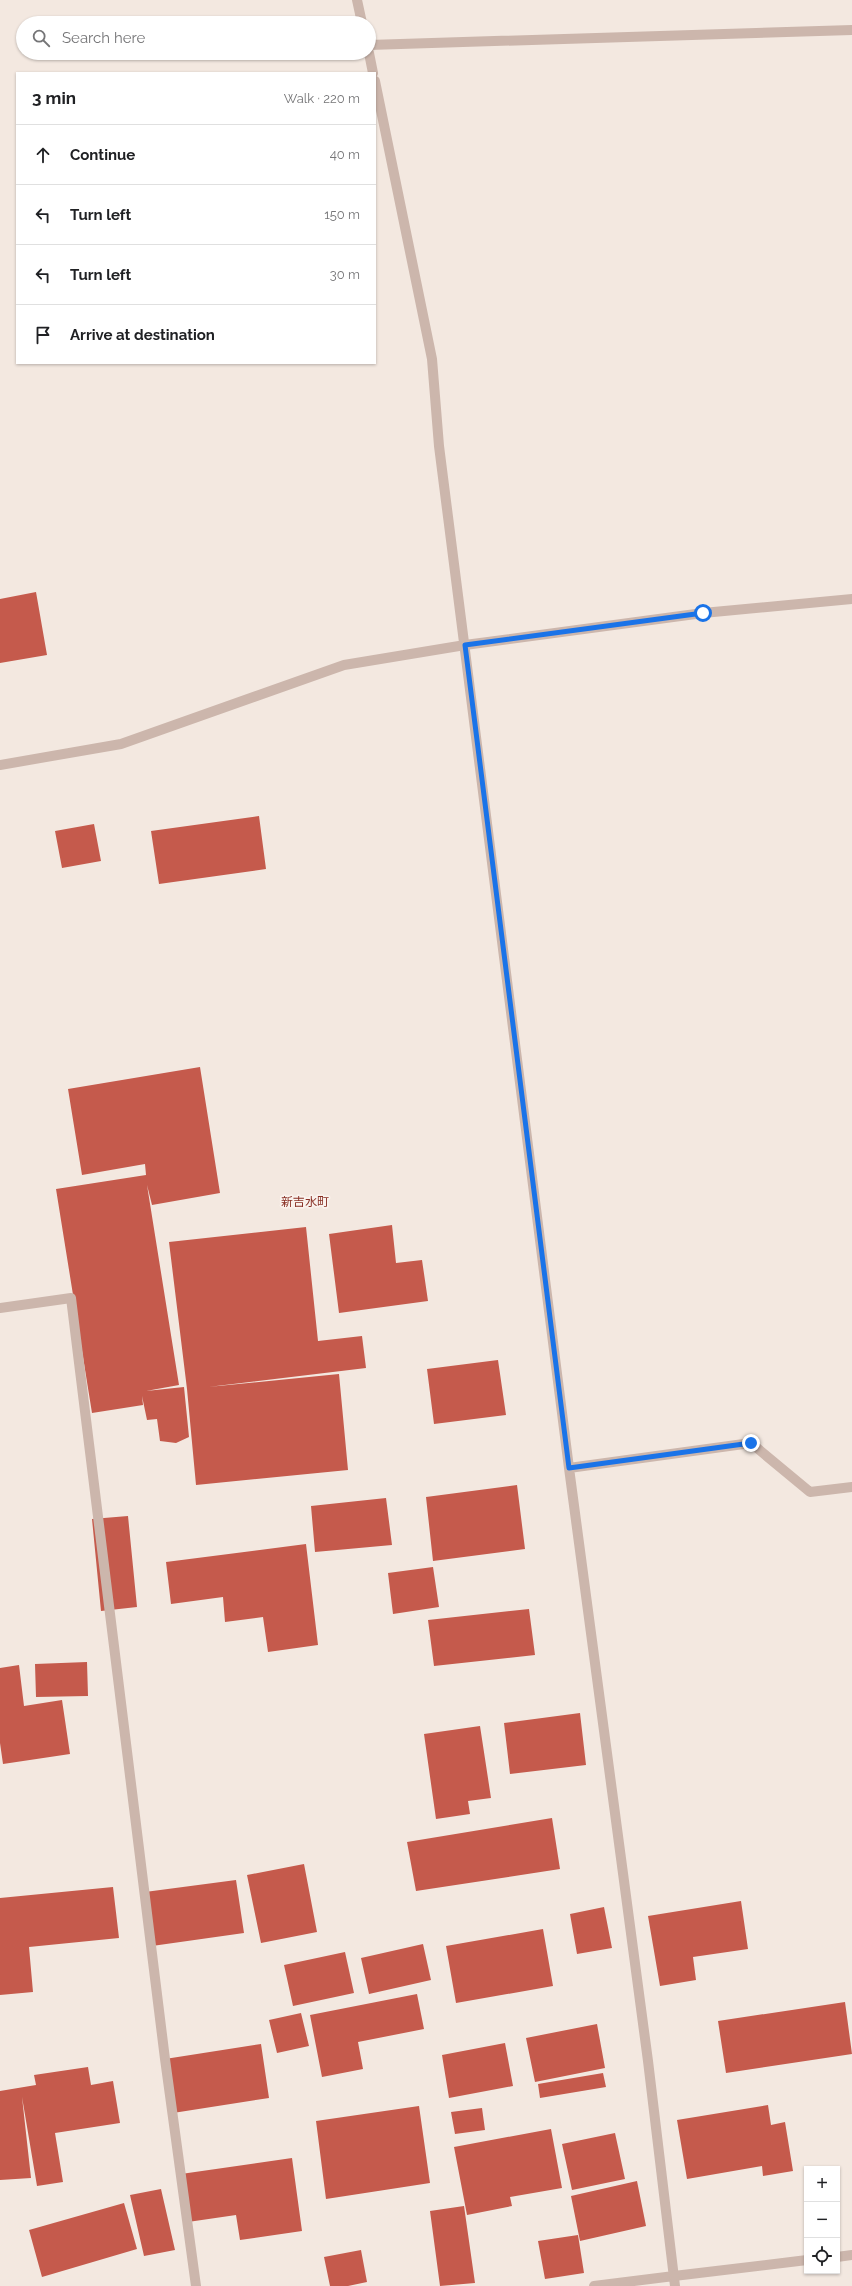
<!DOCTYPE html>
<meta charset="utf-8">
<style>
:root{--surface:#fff;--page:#f2f2f2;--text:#202124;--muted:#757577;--line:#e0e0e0}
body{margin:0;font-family:Raleway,"Noto Sans JP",sans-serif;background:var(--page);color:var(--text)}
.controls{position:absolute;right:12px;bottom:12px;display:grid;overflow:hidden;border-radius:0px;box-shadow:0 1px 3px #0004}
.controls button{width:36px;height:36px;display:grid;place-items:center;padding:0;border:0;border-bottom:1px solid var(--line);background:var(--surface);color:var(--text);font:20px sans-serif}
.stop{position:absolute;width:12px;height:12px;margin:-9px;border:3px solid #1a73e8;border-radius:50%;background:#fff}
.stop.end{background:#1a73e8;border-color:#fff;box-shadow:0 1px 4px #0008}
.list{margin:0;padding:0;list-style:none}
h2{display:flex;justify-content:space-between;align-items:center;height:52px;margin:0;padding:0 16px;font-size:17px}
h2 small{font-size:13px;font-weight:400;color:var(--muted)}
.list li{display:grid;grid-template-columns:26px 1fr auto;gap:12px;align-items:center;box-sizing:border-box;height:60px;padding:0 16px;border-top:1px solid var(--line)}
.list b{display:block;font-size:15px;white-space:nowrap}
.list em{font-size:13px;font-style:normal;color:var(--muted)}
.icon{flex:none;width:22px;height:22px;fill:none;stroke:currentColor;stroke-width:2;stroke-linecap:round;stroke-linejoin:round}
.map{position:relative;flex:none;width:852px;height:2286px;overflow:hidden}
.search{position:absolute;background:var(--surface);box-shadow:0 1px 3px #0004;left:16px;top:16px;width:360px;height:44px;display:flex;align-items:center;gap:10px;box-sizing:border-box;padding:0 14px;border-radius:22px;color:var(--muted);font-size:15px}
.panel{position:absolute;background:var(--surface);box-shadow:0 1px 3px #0004;left:16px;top:72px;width:360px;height:292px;border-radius:0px}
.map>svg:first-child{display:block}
.building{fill:#c55a4c}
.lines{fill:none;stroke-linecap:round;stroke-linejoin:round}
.service{stroke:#ccb6ac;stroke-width:10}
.minor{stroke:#ccb6ac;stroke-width:10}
.tertiary{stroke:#ccb6ac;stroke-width:10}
.route{stroke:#1a73e8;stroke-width:5}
.labels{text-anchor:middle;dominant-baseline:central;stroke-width:3.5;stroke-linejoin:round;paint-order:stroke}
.quarter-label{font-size:12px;fill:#882f24;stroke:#faf2ed}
</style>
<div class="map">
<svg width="852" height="2286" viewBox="0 0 852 2286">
<rect width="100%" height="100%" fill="#f3e8e0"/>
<path class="building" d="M36 592 47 655 0 663V599Z
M259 816 266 869 159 884 151 831Z
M94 824 101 861 62 868 55 831Z
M200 1067 220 1193 152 1205 147 1185 179 1385 146 1391 184 1387 189 1437 176 1443 160 1441 157 1419 147 1420 142 1396 143 1405 92 1413 56 1189 146 1175 145 1164 82 1175 68 1089Z
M392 1225 396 1263 422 1260 428 1301 339 1313 329 1234Z
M306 1227 318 1341 362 1336 366 1368 208 1387 339 1374 348 1470 196 1485 187 1389 169 1242Z
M498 1360 506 1415 434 1424 427 1369Z
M517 1485 525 1549 433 1561 426 1497Z
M386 1498 392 1545 315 1552 311 1506Z
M128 1516 137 1607 101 1611 92 1519Z
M306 1544 318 1645 268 1652 263 1617 225 1622 223 1597 171 1604 166 1562Z
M433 1567 439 1607 393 1614 388 1573Z
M529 1609 535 1655 434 1666 428 1620Z
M87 1662 88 1696 36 1697 35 1664Z
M19 1665 24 1706 62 1700 70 1754 3 1764 0 1743V1668Z
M580 1713 586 1765 510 1774 504 1723Z
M480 1726 491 1798 468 1801 470 1814 436 1819 424 1734Z
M552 1818 560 1869 416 1891 407 1842Z
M304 1864 317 1932 261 1943 247 1875Z
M236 1880 244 1933 152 1946 145 1892Z
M113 1887 119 1938 29 1947 33 1992 0 1995V1898Z
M741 1901 748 1949 693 1957 696 1980 660 1986 648 1916Z
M604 1907 612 1948 577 1954 570 1914Z
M543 1929 553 1986 456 2003 446 1946Z
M423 1944 431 1980 369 1994 361 1958Z
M345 1952 354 1993 293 2006 284 1965Z
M417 1994 424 2029 358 2042 363 2069 322 2077 310 2015Z
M845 2002 852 2054 726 2073 718 2021Z
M301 2013 309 2046 277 2053 269 2020Z
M597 2024 605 2068 535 2082 526 2038Z
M505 2043 513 2086 449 2098 442 2055Z
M261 2044 269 2098 173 2113 165 2059Z
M88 2067 91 2085 113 2081 120 2123 55 2133 63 2182 37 2186 22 2097 31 2178 0 2180V2091L36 2085 34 2075Z
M603 2073 606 2087 540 2098 538 2084Z
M768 2105 771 2125 785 2122 793 2171 763 2176 762 2166 687 2179 677 2120Z
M419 2106 430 2183 326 2199 316 2121Z
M482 2108 485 2130 455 2134 451 2112Z
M551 2129 562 2188 510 2197 512 2206 467 2215 454 2147Z
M615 2133 625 2179 572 2190 562 2144Z
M292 2158 302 2231 240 2240 236 2215 188 2222 181 2174Z
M637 2181 646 2226 580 2241 571 2196Z
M161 2189 175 2250 144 2256 130 2195Z
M124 2203 137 2249 42 2277 29 2230Z
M464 2206 475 2283 440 2286 430 2211Z
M578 2235 584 2273 545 2279 538 2241Z
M361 2250 367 2282 348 2286H330L324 2257Z"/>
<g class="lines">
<path class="service" d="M0 1308 71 1298 165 2059 196 2286"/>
<path class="minor" d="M357 0 362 23
M369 45 852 30
M369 53 373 73
M375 81 432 359 439 446 569 1468 648 2061 675 2286
M0 765 121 744 344 665 465 645 703 613 852 599
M569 1468 751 1443 810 1492 852 1487
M594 2286 674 2276"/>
<path class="tertiary" d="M837 2257 852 2255
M674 2276 807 2260"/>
</g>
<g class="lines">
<path class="route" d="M703 613 465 645 569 1468 751 1443"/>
</g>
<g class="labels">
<g class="quarter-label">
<text x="305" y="1202">新吉水町</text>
</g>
</g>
</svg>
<div class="controls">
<button>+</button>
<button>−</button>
<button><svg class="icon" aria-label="locate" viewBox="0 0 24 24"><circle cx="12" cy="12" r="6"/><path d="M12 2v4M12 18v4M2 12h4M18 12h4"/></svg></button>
</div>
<div class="stop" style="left:703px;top:613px"></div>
<div class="stop end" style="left:751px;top:1443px"></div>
<div class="search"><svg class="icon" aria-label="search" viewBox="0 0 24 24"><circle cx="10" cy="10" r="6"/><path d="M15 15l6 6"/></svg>Search here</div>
<section class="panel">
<h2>3 min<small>Walk · 220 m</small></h2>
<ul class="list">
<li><svg class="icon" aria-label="ahead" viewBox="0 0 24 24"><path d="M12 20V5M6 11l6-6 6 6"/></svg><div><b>Continue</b></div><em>40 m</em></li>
<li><svg class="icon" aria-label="left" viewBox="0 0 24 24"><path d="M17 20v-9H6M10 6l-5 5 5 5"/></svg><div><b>Turn left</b></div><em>150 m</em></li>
<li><svg class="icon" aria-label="left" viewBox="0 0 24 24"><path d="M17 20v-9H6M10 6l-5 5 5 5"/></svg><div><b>Turn left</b></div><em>30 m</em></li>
<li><svg class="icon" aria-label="arrive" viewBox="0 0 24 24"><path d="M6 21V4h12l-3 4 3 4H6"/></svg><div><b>Arrive at destination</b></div></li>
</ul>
</section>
</div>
